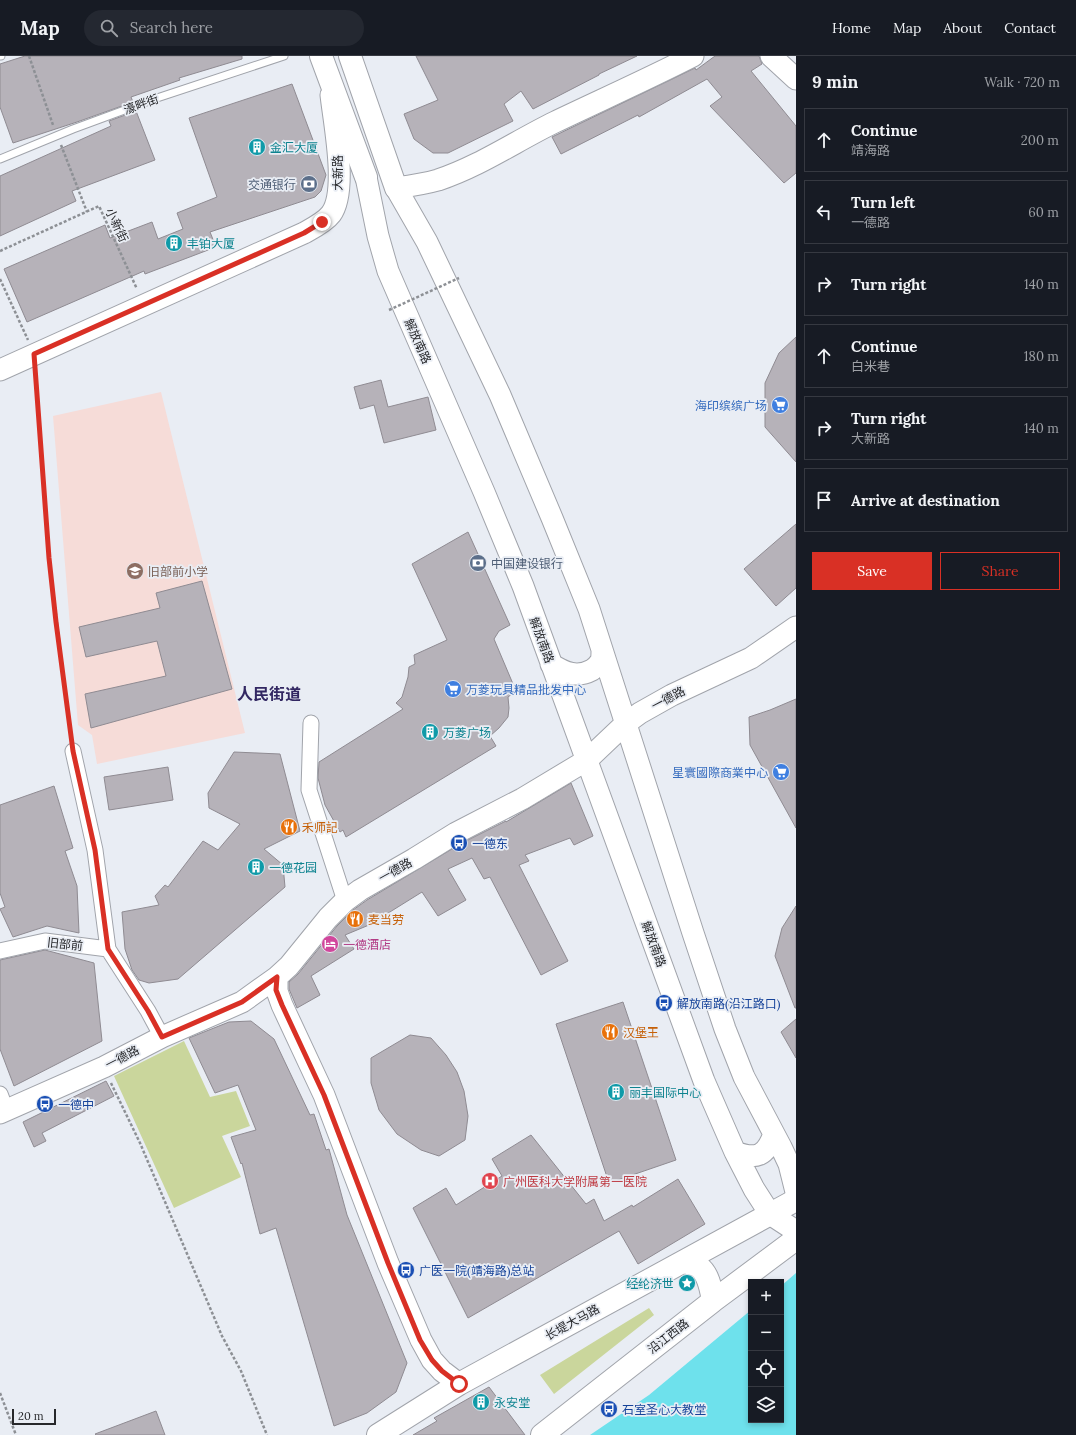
<!DOCTYPE html>
<meta charset="utf-8">
<style>
:root{--surface:#171b24;--page:#242831;--text:#f1f3f6;--muted:#9ea1a6;--line:#363941;--accent:#d93025}
body{margin:0;font-family:Lora,"Noto Sans SC",serif;background:var(--page);color:var(--text)}
.controls{position:absolute;right:12px;bottom:12px;display:grid;overflow:hidden;border-radius:0px;box-shadow:0 2px 6px #0003}
.controls button{width:36px;height:36px;display:grid;place-items:center;padding:0;border:0;border-bottom:1px solid var(--line);background:var(--surface);color:var(--text);font:20px sans-serif}
.scale{position:absolute;left:12px;bottom:10px;width:44px;box-sizing:border-box;padding-left:4px;border:2px solid #27282b;border-top:0;font-size:11px;line-height:14px;white-space:nowrap;color:#27282b;-webkit-text-stroke:3px #e9edf4;paint-order:stroke}
.stop{position:absolute;width:12px;height:12px;margin:-9px;border:3px solid #d93025;border-radius:50%;background:#fff}
.stop.end{background:#d93025;border-color:#fff;box-shadow:0 1px 4px #0008}
.list{margin:0;padding:0;list-style:none}
h2{display:flex;justify-content:space-between;align-items:center;height:52px;margin:0;padding:0 16px;font-size:17px}
h2 small{font-size:13px;font-weight:400;color:var(--muted)}
.list li{display:grid;grid-template-columns:26px 1fr auto;gap:12px;align-items:center;box-sizing:border-box;height:64px;margin:0 8px 8px;padding:0 8px;border:1px solid var(--line);border-radius:0px}
.list b{display:block;font-size:15px;white-space:nowrap}
.list p{margin:0;font-size:13px;white-space:nowrap;color:var(--muted)}
.list em{font-size:13px;font-style:normal;color:var(--muted)}
.actions{display:flex;gap:8px;padding:12px 16px}
.actions a{flex:1;padding:9px 0;border:1px solid var(--accent);border-radius:0px;text-align:center;font-size:14px;color:var(--accent)}
.actions .main{background:var(--accent);color:#fff}
.icon{flex:none;width:22px;height:22px;fill:none;stroke:currentColor;stroke-width:2;stroke-linecap:round;stroke-linejoin:round}
.map{position:relative;flex:none;width:796px;height:1379px;overflow:hidden}
header{display:flex;align-items:center;gap:24px;box-sizing:border-box;height:56px;padding:0 20px;background:var(--surface);border-bottom:1px solid var(--line)}
header strong{font-size:19px}
nav{display:flex;gap:22px;margin-inline-start:auto;font-size:14px}
.search{width:280px;height:36px;background:var(--page);display:flex;align-items:center;gap:10px;box-sizing:border-box;padding:0 14px;border-radius:22px;color:var(--muted);font-size:15px}
main{display:flex}
aside{flex:1;background:var(--surface)}
.map>svg:first-child{display:block}
.education{fill:#f6dcd8}
.green{fill:#cad69c}
.water{fill:#6ee1ec}
.building{fill:#b6b2b9;stroke:#8f8b92}
.lines{fill:none;stroke-linecap:round;stroke-linejoin:round}
.lane-casing{stroke:#a1a4ab;stroke-width:9}
.street-casing{stroke:#a1a4ab;stroke-width:17}
.secondary-casing{stroke:#a1a4ab;stroke-width:23}
.primary-casing{stroke:#a1a4ab;stroke-width:24}
.path{stroke:#8d9095;stroke-width:2.5;stroke-dasharray:3 2;stroke-linecap:butt}
.lane{stroke:#fff;stroke-width:7}
.street{stroke:#fff;stroke-width:15}
.secondary{stroke:#fff;stroke-width:21}
.primary{stroke:#fff;stroke-width:22}
.path-bridge{stroke:#8d9095;stroke-width:2.5;stroke-dasharray:3 2;stroke-linecap:butt}
.route{stroke:#d93025;stroke-width:5}
.labels{text-anchor:middle;dominant-baseline:central;stroke-width:3.5;stroke-linejoin:round;paint-order:stroke}
.street-label{font-size:12px;fill:#27282b;stroke:#e9edf4}
.culture-label{font-size:12px;fill:#0d838f;stroke:#e9edf4;text-anchor:start}
.service-label{font-size:12px;fill:#4e5e75;stroke:#e9edf4;text-anchor:end}
.shop-label{font-size:12px;fill:#366cbe;stroke:#e9edf4;text-anchor:end}
.education-label{font-size:12px;fill:#785e54;stroke:#e9edf4;text-anchor:start}
.food-label{font-size:12px;fill:#c56008;stroke:#e9edf4;text-anchor:start}
.transit-label{font-size:12px;fill:#164399;stroke:#e9edf4;text-anchor:start}
.hotel-label{font-size:12px;fill:#b23c85;stroke:#e9edf4;text-anchor:start}
.health-label{font-size:12px;fill:#be3a42;stroke:#e9edf4;text-anchor:start}
.district-label{font-size:16px;font-weight:bold;fill:#322762;stroke:#e9edf4}
</style>
<header>
<strong>Map</strong>
<div class="search"><svg class="icon" aria-label="search" viewBox="0 0 24 24"><circle cx="10" cy="10" r="6"/><path d="M15 15l6 6"/></svg>Search here</div>
<nav><a>Home</a><a>Map</a><a>About</a><a>Contact</a></nav>
</header>
<main>
<div class="map">
<svg width="796" height="1379" viewBox="0 0 796 1379">
<rect width="100%" height="100%" fill="#e9edf4"/>
<path class="education" d="M161 336 245 677 97 708 92 679 78 669 53 360Z"/>
<path class="green" d="M184 985 210 1041 236 1035 250 1070 222 1080 241 1121 174 1152 114 1020Z
M649 1252 654 1259 554 1338 540 1319Z"/>
<path class="water" d="M796 1217V1379H590L649 1339 751 1254V1364H781V1230Z"/>
<path class="building" d="M25 0H242V3L179 22 180 24 131 41 133 46 77 66 13 87 0 51V8Z
M416 0H637L599 18V19L533 53 521 35 504 48 513 65 448 97H433L418 86 414 83 404 58 438 44Z
M715 0H759L762 8 751 15 796 70V117L784 127 710 50 722 41 707 23 639 61 638 59 561 98 552 81 695 12 696 14Z
M292 28 326 119 321 135 315 141 210 176 216 191 145 218 144 215 27 266 4 213 105 169 110 182 152 166 158 183 183 173 177 157 217 141 189 62Z
M136 55 155 104 72 135 76 145 0 180V120L111 70 109 65Z
M796 281V406L765 371V327L779 297Z
M381 324 388 351 428 341 436 374 384 387 374 349 360 353 354 331Z
M796 468V532L776 550 744 513Z
M468 476 510 569 499 575 494 583 516 635 508 641 509 652 508 661 499 672 490 680 496 690 346 781 343 774 340 776 325 749 318 722 319 706 403 653 396 647 402 641 408 621 409 611 415 608 414 599 447 584 412 508Z
M202 525 232 633 91 672 85 638 166 620 157 585 86 601 79 571 160 552 156 537Z
M796 643V772L750 689 749 661 770 654Z
M234 696 280 698 300 775 264 793 283 809 285 831 178 923 149 927 139 924 132 914 125 893 122 856 159 849 155 840 165 829 168 831 203 785 218 794 240 768 209 752 208 737Z
M168 711 173 744 109 754 104 721Z
M571 727 593 780 574 789 570 782 525 799 529 805 519 809 568 905 541 919 490 821 484 823 472 802 448 813 466 844 438 860 422 836 369 869 345 879 354 893 311 920 320 939 297 952 289 933V926L298 918 337 870 353 854 367 844 462 787 506 765V766Z
M54 730 73 792 65 795 77 830 79 877 47 870 13 881 0 853 5 851 0 837V749Z
M796 850V952H795L775 900 782 872Z
M45 894 94 907 102 985 14 1030 0 993V904Z
M623 946 676 1104 609 1127 556 968Z
M796 963V1002L781 976Z
M251 965 274 983 310 1059 314 1058 326 1094 329 1093 347 1159 407 1307 396 1336 367 1357 334 1370 276 1172 260 1178 242 1107 241 1108 231 1081 256 1074 238 1029 215 1037 189 982 229 966Z
M410 979 431 982 446 999 457 1016 464 1035 468 1060 465 1084 439 1100 421 1094 397 1078 379 1054 371 1027V1002Z
M106 1025 114 1040 42 1077 46 1085 34 1091 23 1066Z
M531 1079 586 1148 594 1143 604 1165 632 1149 633 1151 678 1123 705 1168 638 1208 619 1175 468 1262 413 1152 446 1132 456 1149 502 1120 492 1103Z
M489 1331 525 1379H413L437 1365 434 1362Z
M156 1355 165 1379H96L95 1378Z"/>
<g class="lines">
<g class="lane-casing">
<path id="lane" d="M0 0H1
M0 103 73 73 157 42 284 0"/>
</g>
<g class="street-casing">
<path id="street" d="M311 667 309 734 345 845
M73 695 95 794 108 893 148 955 162 981
M0 895 45 885 108 893
M0 1038 6 1054"/>
</g>
<g class="secondary-casing">
<path id="secondary" d="M693 0C648 23 601 44 555 66 516 85 480 110 438 124 424 128 410 130 396 132L427 186 500 339 552 462 589 553 693 877 725 973 744 1021 781 1091 789 1108 796 1136
M771 0 796 23
M366 121 378 180 388 215 484 436 523 530 704 1025 735 1096 754 1133 770 1158 796 1175
M0 314 304 177C313 172 325 166 331 158 348 135 334 67 331 39
M551 608C565 617 577 622 592 614 595 612 599 608 601 605 602 602 602 598 602 595
M277 921V935L282 949 324 1039 388 1207 421 1284 432 1304 442 1315 459 1328
M0 1057 104 1011 162 981 242 946 277 921 289 910 328 862 345 845 360 834 414 803 456 777 522 743 587 704 625 668 640 657 672 639 751 602 796 571
M735 1096C757 1104 766 1100 774 1078"/>
</g>
<g class="primary-casing">
<path id="primary" d="M321 0 366 121
M350 0 396 132
M683 1206C688 1207 695 1208 699 1211 709 1218 711 1234 713 1245
M378 1379 459 1328 796 1144
M542 1379 713 1245 796 1183"/>
</g>
<path class="path" d="M29 0 53 69
M61 89 87 156
M0 195 99 150 137 233
M0 223 28 284
M36 317 49 501 71 682
M111 1027 140 1087 222 1280 241 1315 267 1379
M0 1337 16 1379"/>
<use href="#lane" class="lane"/>
<use href="#street" class="street"/>
<use href="#secondary" class="secondary"/>
<use href="#primary" class="primary"/>
<path class="path-bridge" d="M389 254 459 222"/>
</g>
<g class="lines">
<path class="route" d="M322 166 304 177 34 298 49 502 56 566 73 695 95 794 108 893 148 955 162 981 242 946 277 921 276 934 282 949 324 1039 388 1207 420 1284 432 1304 442 1315 459 1328"/>
</g>
<defs>
<g id="building-disc" transform="scale(0.9)"><circle r="9.5" fill="#0f9aa8" stroke="#e9edf4"/><path d="M-4-6H4V6H1V3H-1V6H-4ZM-2.5-4.3h1.7v1.8h-1.7ZM.8-4.3h1.7v1.8H.8ZM-2.5-1h1.7V.8h-1.7ZM.8-1h1.7V.8H.8Z" fill="#fff"/></g>
<g id="bank-disc" transform="scale(0.9)"><circle r="9.5" fill="#5c6f8a" stroke="#e9edf4"/><path d="M-6-4H6V4H-6ZM0-2.3a2.3 2.3 0 1 0 0 4.6a2.3 2.3 0 1 0 0-4.6Z" fill="#fff"/></g>
<g id="supermarket-disc" transform="scale(0.9)"><circle r="9.5" fill="#3f7fe0" stroke="#e9edf4"/><path d="M-6-5.5h2.5l.6 2H6L4.5 2H-2.5L-4.4-4H-6ZM-1.5 3.2a1.3 1.3 0 1 0 .1 0ZM3 3.2a1.3 1.3 0 1 0 .1 0Z" fill="#fff"/></g>
<g id="school-disc" transform="scale(0.9)"><circle r="9.5" fill="#8d6e63" stroke="#e9edf4"/><path d="M0-5L7-2L0 1L-7-2ZM-4 1L0 2.5L4 1V4Q0 6-4 4Z" fill="#fff"/></g>
<g id="restaurant-disc" transform="scale(0.9)"><circle r="9.5" fill="#e8710a" stroke="#e9edf4"/><path d="M-5-6h1v4h1v-4h1v4h1v-4h1v5L-1.5 .5V6h-2V.5L-5-1ZM5-6V6H3V1.5H1.5Q1.5-4 5-6Z" fill="#fff"/></g>
<g id="bus-disc" transform="scale(0.9)"><circle r="9.5" fill="#1a4fb4" stroke="#e9edf4"/><path d="M-5-6H5V4H4V6H2V4H-2V6H-4V4H-5ZM-3.5-4V0h7V-4ZM-3.5 1.2v1.5H-2V1.2ZM2 1.2v1.5H3.5V1.2Z" fill="#fff"/></g>
<g id="hotel-disc" transform="scale(0.9)"><circle r="9.5" fill="#d1479c" stroke="#e9edf4"/><path d="M-6-4.5h1.5V1H6V5H4.5V3h-9V5H-6ZM-4 0a1.8 1.8 0 1 1 3.6 0ZM.5 0V-2.5h3Q6-2.5 6 0Z" fill="#fff"/></g>
<g id="hospital-disc" transform="scale(0.9)"><circle r="9.5" fill="#e0444e" stroke="#e9edf4"/><path d="M-5-5h3v3.5h4V-5h3V5h-3V1.5h-4V5h-3Z" fill="#fff"/></g>
<g id="sight-disc" transform="scale(0.9)"><circle r="9.5" fill="#0f9aa8" stroke="#e9edf4"/><path d="M0-6L1.8-2.2L6-1.7L2.9 1.2L3.7 5.4L0 3.3L-3.7 5.4L-2.9 1.2L-6-1.7L-1.8-2.2Z" fill="#fff"/></g>
</defs>
<g fill-rule="evenodd">
<use href="#building-disc" x="257" y="91"/>
<use href="#bank-disc" x="309" y="128"/>
<use href="#building-disc" x="174" y="187"/>
<use href="#supermarket-disc" x="780" y="349"/>
<use href="#bank-disc" x="478" y="507"/>
<use href="#school-disc" x="135" y="515"/>
<use href="#supermarket-disc" x="453" y="633"/>
<use href="#building-disc" x="430" y="676"/>
<use href="#supermarket-disc" x="781" y="716"/>
<use href="#restaurant-disc" x="289" y="771"/>
<use href="#bus-disc" x="459" y="787"/>
<use href="#building-disc" x="256" y="811"/>
<use href="#restaurant-disc" x="355" y="863"/>
<use href="#hotel-disc" x="330" y="888"/>
<use href="#bus-disc" x="664" y="947"/>
<use href="#restaurant-disc" x="610" y="976"/>
<use href="#building-disc" x="616" y="1036"/>
<use href="#bus-disc" x="45" y="1048"/>
<use href="#hospital-disc" x="490" y="1125"/>
<use href="#bus-disc" x="406" y="1214"/>
<use href="#sight-disc" x="687" y="1227"/>
<use href="#building-disc" x="481" y="1346"/>
<use href="#bus-disc" x="609" y="1353"/>
</g>
<g class="labels">
<g class="street-label">
<text transform="translate(141 48) rotate(-20)">濠畔街</text>
<text transform="translate(337 117) rotate(-90)">大新路</text>
<text transform="translate(117 169) rotate(65)">小新街</text>
<text transform="translate(418 285) rotate(66)">解放南路</text>
<text transform="translate(542 584) rotate(70)">解放南路</text>
<text transform="translate(668 642) rotate(-28)">一德路</text>
<text transform="translate(395 814) rotate(-29)">一德路</text>
<text transform="translate(65 888) rotate(6)">旧部前</text>
<text transform="translate(654 888) rotate(70)">解放南路</text>
<text transform="translate(122 1001) rotate(-27)">一德路</text>
<text transform="translate(572 1266) rotate(-29)">长堤大马路</text>
<text transform="translate(668 1280) rotate(-38)">沿江西路</text>
</g>
<g class="culture-label">
<text x="270" y="91">金汇大厦</text>
<text x="187" y="187">丰铂大厦</text>
<text x="443" y="676">万菱广场</text>
<text x="269" y="811">一德花园</text>
<text x="629" y="1036">丽丰国际中心</text>
<text x="674" y="1227" text-anchor="end">经纶济世</text>
<text x="494" y="1346">永安堂</text>
</g>
<g class="service-label">
<text x="296" y="128">交通银行</text>
<text x="491" y="507" text-anchor="start">中国建设银行</text>
</g>
<g class="shop-label">
<text x="767" y="349">海印缤缤广场</text>
<text x="466" y="633" text-anchor="start">万菱玩具精品批发中心</text>
<text x="768" y="716">星寰國際商業中心</text>
</g>
<g class="education-label">
<text x="148" y="515">旧部前小学</text>
</g>
<g class="food-label">
<text x="302" y="771">禾师記</text>
<text x="368" y="863">麦当劳</text>
<text x="623" y="976">汉堡王</text>
</g>
<g class="transit-label">
<text x="472" y="787">一德东</text>
<text x="677" y="947">解放南路(沿江路口)</text>
<text x="58" y="1048">一德中</text>
<text x="419" y="1214">广医一院(靖海路)总站</text>
<text x="622" y="1353">石室圣心大教堂</text>
</g>
<g class="hotel-label">
<text x="343" y="888">一德酒店</text>
</g>
<g class="health-label">
<text x="503" y="1125">广州医科大学附属第一医院</text>
</g>
<g class="district-label">
<text x="269" y="638">人民街道</text>
</g>
</g>
</svg>
<div class="controls">
<button>+</button>
<button>−</button>
<button><svg class="icon" aria-label="locate" viewBox="0 0 24 24"><circle cx="12" cy="12" r="6"/><path d="M12 2v4M12 18v4M2 12h4M18 12h4"/></svg></button>
<button><svg class="icon" aria-label="layers" viewBox="0 0 24 24"><path d="M12 4l9 5-9 5-9-5zM3 14l9 5 9-5"/></svg></button>
</div>
<div class="scale">20 m</div>
<div class="stop" style="left:459px;top:1328px"></div>
<div class="stop end" style="left:322px;top:166px"></div>
</div>
<aside>
<h2>9 min<small>Walk · 720 m</small></h2>
<ul class="list">
<li><svg class="icon" aria-label="ahead" viewBox="0 0 24 24"><path d="M12 20V5M6 11l6-6 6 6"/></svg><div><b>Continue</b><p>靖海路</p></div><em>200 m</em></li>
<li><svg class="icon" aria-label="left" viewBox="0 0 24 24"><path d="M17 20v-9H6M10 6l-5 5 5 5"/></svg><div><b>Turn left</b><p>一德路</p></div><em>60 m</em></li>
<li><svg class="icon" aria-label="right" viewBox="0 0 24 24"><path d="M7 20v-9h11M14 6l5 5-5 5"/></svg><div><b>Turn right</b></div><em>140 m</em></li>
<li><svg class="icon" aria-label="ahead" viewBox="0 0 24 24"><path d="M12 20V5M6 11l6-6 6 6"/></svg><div><b>Continue</b><p>白米巷</p></div><em>180 m</em></li>
<li><svg class="icon" aria-label="right" viewBox="0 0 24 24"><path d="M7 20v-9h11M14 6l5 5-5 5"/></svg><div><b>Turn right</b><p>大新路</p></div><em>140 m</em></li>
<li><svg class="icon" aria-label="arrive" viewBox="0 0 24 24"><path d="M6 21V4h12l-3 4 3 4H6"/></svg><div><b>Arrive at destination</b></div></li>
</ul>
<div class="actions"><a class="main">Save</a><a>Share</a></div>
</aside>
</main>
